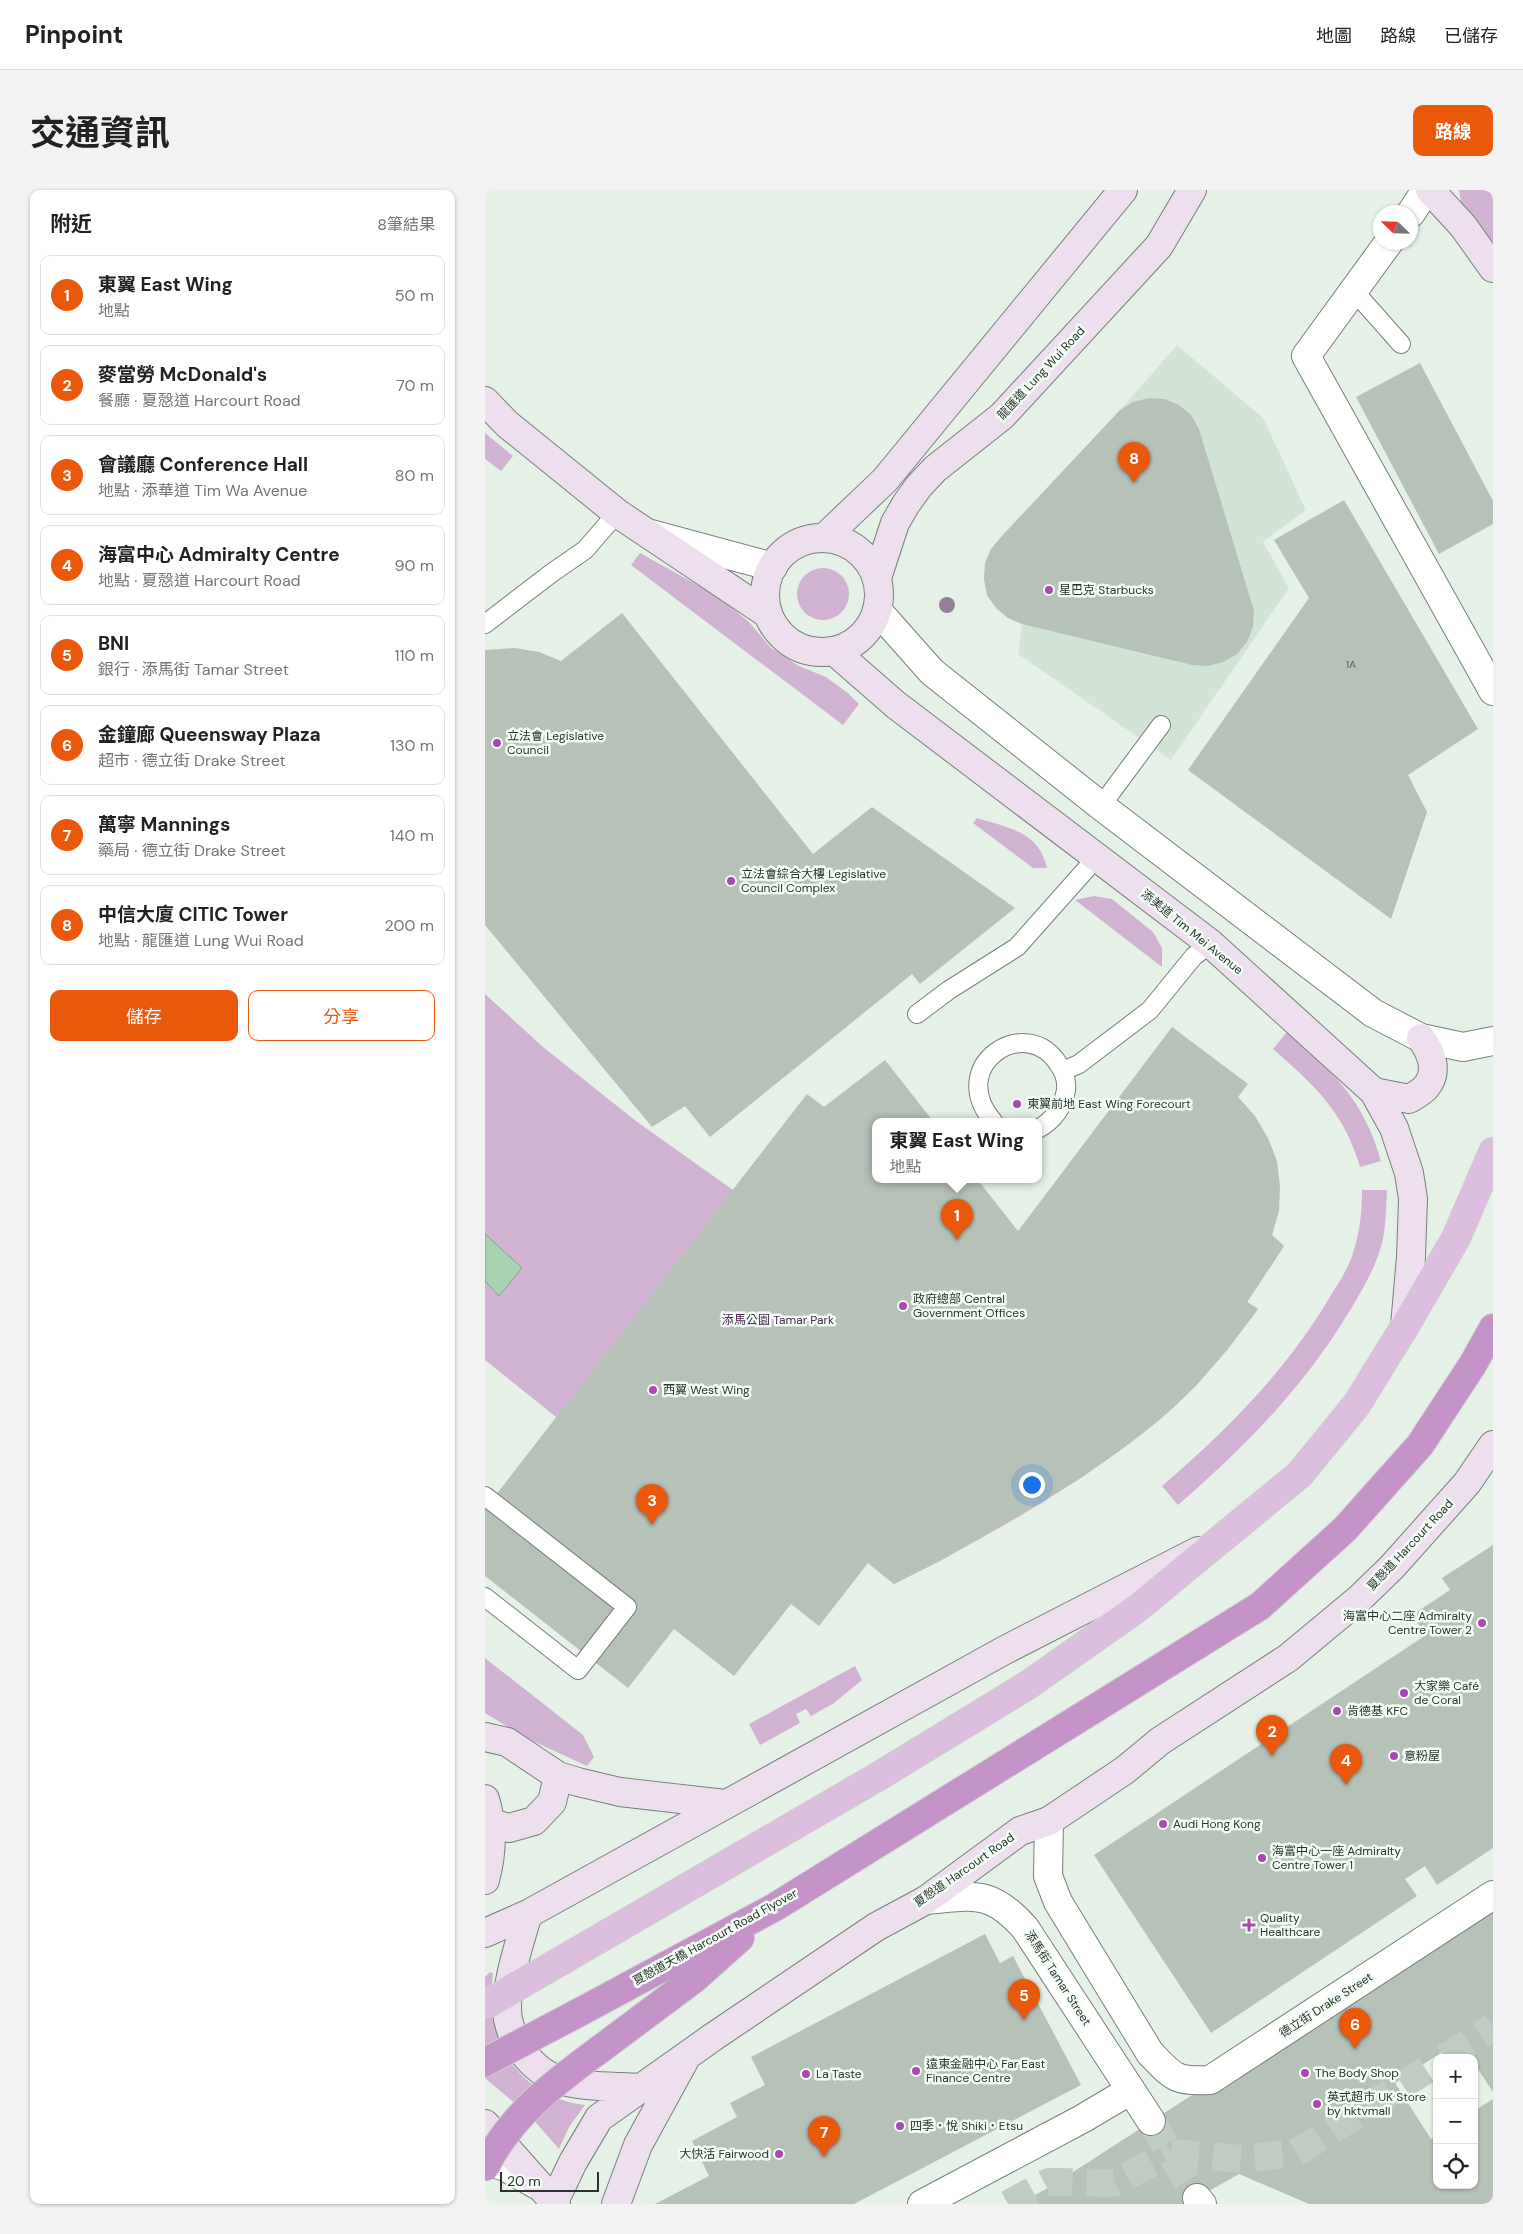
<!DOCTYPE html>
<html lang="zh-TW">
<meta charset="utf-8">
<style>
:root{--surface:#fff;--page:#f2f2f2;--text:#222;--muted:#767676;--line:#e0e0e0;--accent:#ea580c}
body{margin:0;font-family:"DM Sans","Noto Sans TC",sans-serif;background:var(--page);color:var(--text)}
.controls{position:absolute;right:15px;bottom:15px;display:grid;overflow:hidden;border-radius:10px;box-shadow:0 1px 4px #0004}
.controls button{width:45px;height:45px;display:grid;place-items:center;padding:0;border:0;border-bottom:1px solid var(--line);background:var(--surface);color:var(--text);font:25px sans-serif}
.compass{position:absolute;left:888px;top:15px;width:45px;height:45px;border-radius:50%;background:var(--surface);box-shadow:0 1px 4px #0004;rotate:293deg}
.scale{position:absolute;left:15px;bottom:12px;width:99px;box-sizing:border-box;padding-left:5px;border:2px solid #2d322e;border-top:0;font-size:14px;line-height:18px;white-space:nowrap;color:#2d322e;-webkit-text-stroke:4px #f2fef5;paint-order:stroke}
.you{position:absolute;left:546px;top:1294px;width:18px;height:18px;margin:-12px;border:4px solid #fff;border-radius:50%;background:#1a73e8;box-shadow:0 0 0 8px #1a73e833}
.badge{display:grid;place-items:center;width:32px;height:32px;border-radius:50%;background:var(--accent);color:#fff;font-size:16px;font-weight:700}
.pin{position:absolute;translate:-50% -41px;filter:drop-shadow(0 1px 2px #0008)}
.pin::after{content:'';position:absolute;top:26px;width:18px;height:15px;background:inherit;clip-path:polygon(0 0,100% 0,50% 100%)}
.popup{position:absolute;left:387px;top:928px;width:170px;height:65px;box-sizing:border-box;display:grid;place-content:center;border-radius:10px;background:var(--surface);filter:drop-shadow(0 1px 4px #0005);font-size:16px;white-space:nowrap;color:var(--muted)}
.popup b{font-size:19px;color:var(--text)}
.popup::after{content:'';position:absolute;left:50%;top:100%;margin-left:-10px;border:10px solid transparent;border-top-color:var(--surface)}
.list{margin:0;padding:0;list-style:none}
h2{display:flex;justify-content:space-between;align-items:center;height:65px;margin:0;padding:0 20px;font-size:21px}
h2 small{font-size:16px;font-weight:400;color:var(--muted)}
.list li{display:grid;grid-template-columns:32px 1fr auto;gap:15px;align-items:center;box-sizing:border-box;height:80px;margin:0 10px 10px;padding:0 10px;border:1px solid var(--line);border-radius:10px}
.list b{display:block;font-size:19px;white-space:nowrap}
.list p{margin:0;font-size:16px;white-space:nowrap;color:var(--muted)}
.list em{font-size:16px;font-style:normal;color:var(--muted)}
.actions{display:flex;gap:10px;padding:15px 20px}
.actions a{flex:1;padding:11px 0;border:1px solid var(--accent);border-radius:10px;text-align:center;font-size:18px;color:var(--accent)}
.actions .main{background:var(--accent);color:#fff}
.icon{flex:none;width:28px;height:28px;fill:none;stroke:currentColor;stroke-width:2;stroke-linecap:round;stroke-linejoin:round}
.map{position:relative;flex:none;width:1008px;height:2014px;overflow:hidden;border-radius:10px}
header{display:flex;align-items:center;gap:30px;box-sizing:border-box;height:70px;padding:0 25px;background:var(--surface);border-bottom:1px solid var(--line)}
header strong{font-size:24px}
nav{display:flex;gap:28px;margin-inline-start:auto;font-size:18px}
.intro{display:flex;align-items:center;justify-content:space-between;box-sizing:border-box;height:120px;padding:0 30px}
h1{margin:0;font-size:35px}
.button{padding:12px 22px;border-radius:10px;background:var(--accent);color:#fff;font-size:18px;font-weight:700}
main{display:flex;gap:30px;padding:0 30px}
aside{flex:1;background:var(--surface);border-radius:10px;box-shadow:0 1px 4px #0004}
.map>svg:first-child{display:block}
.built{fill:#d2e4d6}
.green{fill:#d1b2d3}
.water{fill:#a6d2b0;stroke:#82a289}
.building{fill:#b6c1b8}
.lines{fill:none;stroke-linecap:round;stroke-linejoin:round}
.street-tunnel{stroke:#c0cbc2;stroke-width:28;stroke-dasharray:28 14;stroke-linecap:butt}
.lane-casing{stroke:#768178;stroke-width:20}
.street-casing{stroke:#768178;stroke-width:30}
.secondary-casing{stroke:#768178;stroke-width:30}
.primary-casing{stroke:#cdcecd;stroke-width:30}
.highway-casing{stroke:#cdcecd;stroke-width:30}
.lane{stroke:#fff;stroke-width:18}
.street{stroke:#fff;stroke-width:28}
.secondary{stroke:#eddfee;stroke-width:28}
.primary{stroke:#dcbede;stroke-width:28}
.highway{stroke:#c493c8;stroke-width:28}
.primary-bridge-casing{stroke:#cdcecd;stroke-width:30;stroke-linecap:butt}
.highway-bridge-casing{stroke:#cdcecd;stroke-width:30;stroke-linecap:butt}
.primary-bridge{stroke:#dcbede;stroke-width:28}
.highway-bridge{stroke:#c493c8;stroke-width:28}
.tree{fill:#948197}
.poi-dot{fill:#a849b2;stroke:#f2fef5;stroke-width:2}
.labels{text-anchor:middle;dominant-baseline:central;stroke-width:5;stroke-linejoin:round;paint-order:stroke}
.number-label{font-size:10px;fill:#4f5650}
.street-label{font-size:12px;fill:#2d322e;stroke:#f2fef5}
.poi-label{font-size:12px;fill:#2d322e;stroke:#f2fef5;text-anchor:start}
.park-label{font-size:12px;fill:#512656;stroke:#f2fef5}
</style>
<header>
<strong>Pinpoint</strong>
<nav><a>地圖</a><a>路線</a><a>已儲存</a></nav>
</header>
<div class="intro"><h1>交通資訊</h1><a class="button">路線</a></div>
<main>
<aside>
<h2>附近<small>8筆結果</small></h2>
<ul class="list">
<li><span class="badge">1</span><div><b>東翼 East Wing</b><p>地點</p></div><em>50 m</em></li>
<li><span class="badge">2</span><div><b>麥當勞 McDonald's</b><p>餐廳 · 夏慤道 Harcourt Road</p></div><em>70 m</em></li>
<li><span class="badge">3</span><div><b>會議廳 Conference Hall</b><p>地點 · 添華道 Tim Wa Avenue</p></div><em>80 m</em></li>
<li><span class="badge">4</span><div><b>海富中心 Admiralty Centre</b><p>地點 · 夏慤道 Harcourt Road</p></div><em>90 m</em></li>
<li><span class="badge">5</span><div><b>BNI</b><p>銀行 · 添馬街 Tamar Street</p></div><em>110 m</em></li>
<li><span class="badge">6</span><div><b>金鐘廊 Queensway Plaza</b><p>超市 · 德立街 Drake Street</p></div><em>130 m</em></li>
<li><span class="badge">7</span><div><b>萬寧 Mannings</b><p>藥局 · 德立街 Drake Street</p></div><em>140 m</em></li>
<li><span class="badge">8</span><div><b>中信大廈 CITIC Tower</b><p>地點 · 龍匯道 Lung Wui Road</p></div><em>200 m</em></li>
</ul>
<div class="actions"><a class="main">儲存</a><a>分享</a></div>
</aside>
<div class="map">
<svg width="1008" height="2014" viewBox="0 0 1008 2014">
<rect width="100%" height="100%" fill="#e5f1e7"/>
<path class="built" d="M692 155 778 228 821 320 778 352 804 398 686 570 533 464 537 434 523 428 511 418 502 405 499 389 500 373 506 359 635 220Z"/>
<path class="green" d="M974 0H1008V52L976 12Z
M0 243 28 266 16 281 0 269Z
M155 363 234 407 264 432 286 458 314 476 341 487 364 504 374 514 358 535 146 375Z
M312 404a26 26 0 1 1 52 0a26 26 0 1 1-52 0Z
M492 628C523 638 554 641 562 678H548L488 633Z
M609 706 627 709 668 742 677 758V777L590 710Z
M0 804 58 857 151 931 248 1000 534 1219 753 907C792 951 803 989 787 1045L799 1056 762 1112 773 1119C743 1159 712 1199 673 1231 595 1295 499 1349 409 1394L383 1373 71 1227 0 1170Z
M802 842C849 882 879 911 896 971L875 977C859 922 830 896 788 859Z
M877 1000H902C901 1016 901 1033 898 1049 892 1075 878 1099 864 1122 818 1198 760 1257 693 1315L677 1296C741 1241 800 1182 843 1110 852 1095 863 1080 868 1063 875 1042 877 1021 877 1000Z
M0 1468 98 1545 109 1567 102 1576 41 1548 0 1523Z
M370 1476 377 1490 349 1513 326 1526 321 1519 311 1524 315 1533 275 1555 264 1534Z
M5 1782 8 1783C0 1851 32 1906 100 1915L84 1937 74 1959 46 1927 0 1888V1787Z"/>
<path class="water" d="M0 1044 37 1078 14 1106 0 1091Z"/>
<path class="building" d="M935 173 1008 311V334L954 364 871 207Z
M664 208 680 209 694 215 706 225 714 239 769 421 768 437 762 452 752 464 738 472 723 476 707 475 537 434 523 428 511 418 502 405 499 389 500 373 506 359 516 347 635 220 648 212Z
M859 310 993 539 923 585 942 622 906 729 703 580 824 408 789 350Z
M137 423 328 664 387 617 530 718 435 794 427 784 225 947 200 916 167 937 0 735V460L30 458 54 462 76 471Z
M687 837 763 894 753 907 770 926 783 948 792 971 795 996 794 1021 787 1045 799 1056 762 1112 773 1119 743 1159 710 1197 673 1231 645 1253 593 1290 457 1370 409 1394 383 1373 334 1436 306 1414 249 1486 189 1439 143 1498 0 1386V1319L322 904 339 917 400 870 448 931H391V989H492L533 1041Z
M1008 1355V1658L952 1695 940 1676 920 1689 932 1706 726 1843 609 1665 941 1445 927 1425 965 1400 957 1388Z
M1008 1710V1902L989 1873V1868H986L975 1850 910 1893 946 1949 952 1946V1995H989V1921L1008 1909V2014H824L754 1984 701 2014H533L565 1997Z
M500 1744 515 1773 528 1766 596 1895 369 2014H170L224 1986 207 1951 252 1927 245 1913 280 1895 266 1867Z"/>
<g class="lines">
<path class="street-tunnel" d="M960 1868 1008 1837
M666 1931 712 2008
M686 1963 756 1969 811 1963 952 1873
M523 2014 564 1992 628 1993 686 1963"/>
<g class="lane-casing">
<path id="lane" d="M869 101 916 154
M0 434 68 382 100 360 132 323
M616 616 676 535
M432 824 464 800 532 757 612 667
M578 881 594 874 665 820 709 766 726 754
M508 931C460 875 542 822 574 875 579 882 582 891 581 900 578 918 569 930 553 939
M0 1306 142 1417 93 1480 0 1407
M0 1976 17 1981 49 1999"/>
</g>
<g class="street-casing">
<path id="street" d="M926 23 941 0
M904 52 821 166 1008 501
M166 344 288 377
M392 420 447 482 616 616 888 823 936 848 978 857 1008 851
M564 1631 563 1686 573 1712 665 1863C688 1887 690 1892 725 1890L1008 1705
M441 1710C489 1706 505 1699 540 1738L666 1931
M712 2008 717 2014
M437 2014 597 1929 646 1900"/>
</g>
<g class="secondary-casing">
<path id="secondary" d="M945 0 978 36 1008 78
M0 211 22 234 132 323 283 424
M339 348 400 290 638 0
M280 405a57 57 0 1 1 114 0a57 57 0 1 1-114 0Z
M392 388 410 333 421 314 434 296 450 279 517 226 674 56 707 0
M349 461 411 515 726 754 889 902 909 938 924 983 928 1009 926 1067 920 1136
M889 902 924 909C929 906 937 902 941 897 954 882 946 862 936 848
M0 1547 22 1552 73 1586 93 1592 135 1602 240 1614
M0 1609C8 1635 7 1664 0 1690
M6 1633 24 1638 49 1631 67 1612 73 1586
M43 1724C35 1751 16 1807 24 1833 26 1842 30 1850 35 1857 43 1871 57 1884 72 1889 99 1898 129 1896 156 1898
M0 1743 43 1724 520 1460 713 1361
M0 1934 71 2014
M68 2014 88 1972 114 1928 228 1847 391 1737 441 1710 535 1641 564 1631 640 1580 675 1551 803 1468 874 1409 907 1377 982 1293 1008 1255
M131 2014 153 1955 199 1871"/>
</g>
<g class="primary-casing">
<path id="primary" d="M543 1495 651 1419 815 1284 872 1214 920 1136 971 1048 1008 962"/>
</g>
<g class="highway-casing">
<path id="highway" d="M93 1823 290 1717 775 1416 860 1339 935 1255 988 1174 1008 1138
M114 1860 209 1789 255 1748"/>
</g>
<use href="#lane" class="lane"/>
<use href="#street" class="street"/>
<use href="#secondary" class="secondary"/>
<use href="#primary" class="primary"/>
<use href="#highway" class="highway"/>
<g class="primary-bridge-casing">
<path id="primary-bridge" d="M0 1815 394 1586 543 1495"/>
</g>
<g class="highway-bridge-casing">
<path id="highway-bridge" d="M0 1872 93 1823
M0 1977C25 1926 69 1893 114 1860"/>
</g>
<use href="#primary-bridge" class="primary-bridge"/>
<use href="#highway-bridge" class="highway-bridge"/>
</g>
<circle class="tree" cx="462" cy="415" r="8"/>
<g class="poi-dot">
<circle cx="564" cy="400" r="5"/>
<circle cx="12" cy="553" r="5"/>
<circle cx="246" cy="691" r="5"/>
<circle cx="532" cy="914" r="5"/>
<circle cx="418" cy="1116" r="5"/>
<circle cx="168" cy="1200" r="5"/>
<circle cx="997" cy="1433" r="5"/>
<circle cx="919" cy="1503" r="5"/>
<circle cx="852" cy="1521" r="5"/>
<circle cx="909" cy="1566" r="5"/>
<circle cx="678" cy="1634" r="5"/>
<circle cx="777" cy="1668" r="5"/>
<path d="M761.5 1727.5h5v5h5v5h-5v5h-5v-5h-5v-5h5z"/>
<circle cx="431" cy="1881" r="5"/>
<circle cx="820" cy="1883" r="5"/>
<circle cx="321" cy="1884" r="5"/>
<circle cx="832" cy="1914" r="5"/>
<circle cx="415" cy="1936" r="5"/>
<circle cx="294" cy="1964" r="5"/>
</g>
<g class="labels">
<g class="number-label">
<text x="866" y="474">1A</text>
</g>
<g class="street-label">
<text transform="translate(556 183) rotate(-47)">龍匯道 Lung Wui Road</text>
<text transform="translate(707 742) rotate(39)">添美道 Tim Mei Avenue</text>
<text transform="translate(925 1355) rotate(-47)">夏慤道 Harcourt Road</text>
<text transform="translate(479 1680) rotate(-35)">夏慤道 Harcourt Road</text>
<text transform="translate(230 1747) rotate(-29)">夏慤道天橋 Harcourt Road Flyover</text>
<text transform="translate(573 1788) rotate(57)">添馬街 Tamar Street</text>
<text transform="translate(841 1815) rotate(-33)">德立街 Drake Street</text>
</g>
<g class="poi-label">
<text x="574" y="400">星巴克 Starbucks</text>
<text x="22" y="546">立法會 Legislative<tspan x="22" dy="14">Council</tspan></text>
<text x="256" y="684">立法會綜合大樓 Legislative<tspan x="256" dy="14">Council Complex</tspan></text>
<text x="542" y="914">東翼前地 East Wing Forecourt</text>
<text x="428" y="1109">政府總部 Central<tspan x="428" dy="14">Government Offices</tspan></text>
<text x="178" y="1200">西翼 West Wing</text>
<text x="987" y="1426" text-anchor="end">海富中心二座 Admiralty<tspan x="987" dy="14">Centre Tower 2</tspan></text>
<text x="929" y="1496">大家樂 Café<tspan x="929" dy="14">de Coral</tspan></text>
<text x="862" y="1521">肯德基 KFC</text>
<text x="919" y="1566">意粉屋</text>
<text x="688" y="1634">Audi Hong Kong</text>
<text x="787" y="1661">海富中心一座 Admiralty<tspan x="787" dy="14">Centre Tower 1</tspan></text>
<text x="775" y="1728">Quality<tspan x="775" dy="14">Healthcare</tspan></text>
<text x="441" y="1874">遠東金融中心 Far East<tspan x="441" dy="14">Finance Centre</tspan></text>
<text x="830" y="1883">The Body Shop</text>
<text x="331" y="1884">La Taste</text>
<text x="842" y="1907">英式超市 UK Store<tspan x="842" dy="14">by hktvmall</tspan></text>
<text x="425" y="1936">四季．悅 Shiki．Etsu</text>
<text x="284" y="1964" text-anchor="end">大快活 Fairwood</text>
</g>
<g class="park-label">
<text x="293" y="1130">添馬公園 Tamar Park</text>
</g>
</g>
</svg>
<div class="controls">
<button>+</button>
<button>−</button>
<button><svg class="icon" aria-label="locate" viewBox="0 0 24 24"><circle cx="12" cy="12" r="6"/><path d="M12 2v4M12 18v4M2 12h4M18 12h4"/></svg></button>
</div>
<svg class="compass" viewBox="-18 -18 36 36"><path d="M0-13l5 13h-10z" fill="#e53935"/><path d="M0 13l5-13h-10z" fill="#767676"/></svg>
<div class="scale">20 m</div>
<div class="you"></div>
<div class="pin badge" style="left:472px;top:1050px">1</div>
<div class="popup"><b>東翼 East Wing</b>地點</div>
<div class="pin badge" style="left:787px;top:1566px">2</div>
<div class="pin badge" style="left:167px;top:1335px">3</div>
<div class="pin badge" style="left:861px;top:1595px">4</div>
<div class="pin badge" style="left:539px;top:1830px">5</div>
<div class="pin badge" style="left:870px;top:1859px">6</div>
<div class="pin badge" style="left:339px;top:1967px">7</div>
<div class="pin badge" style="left:649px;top:293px">8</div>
</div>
</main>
